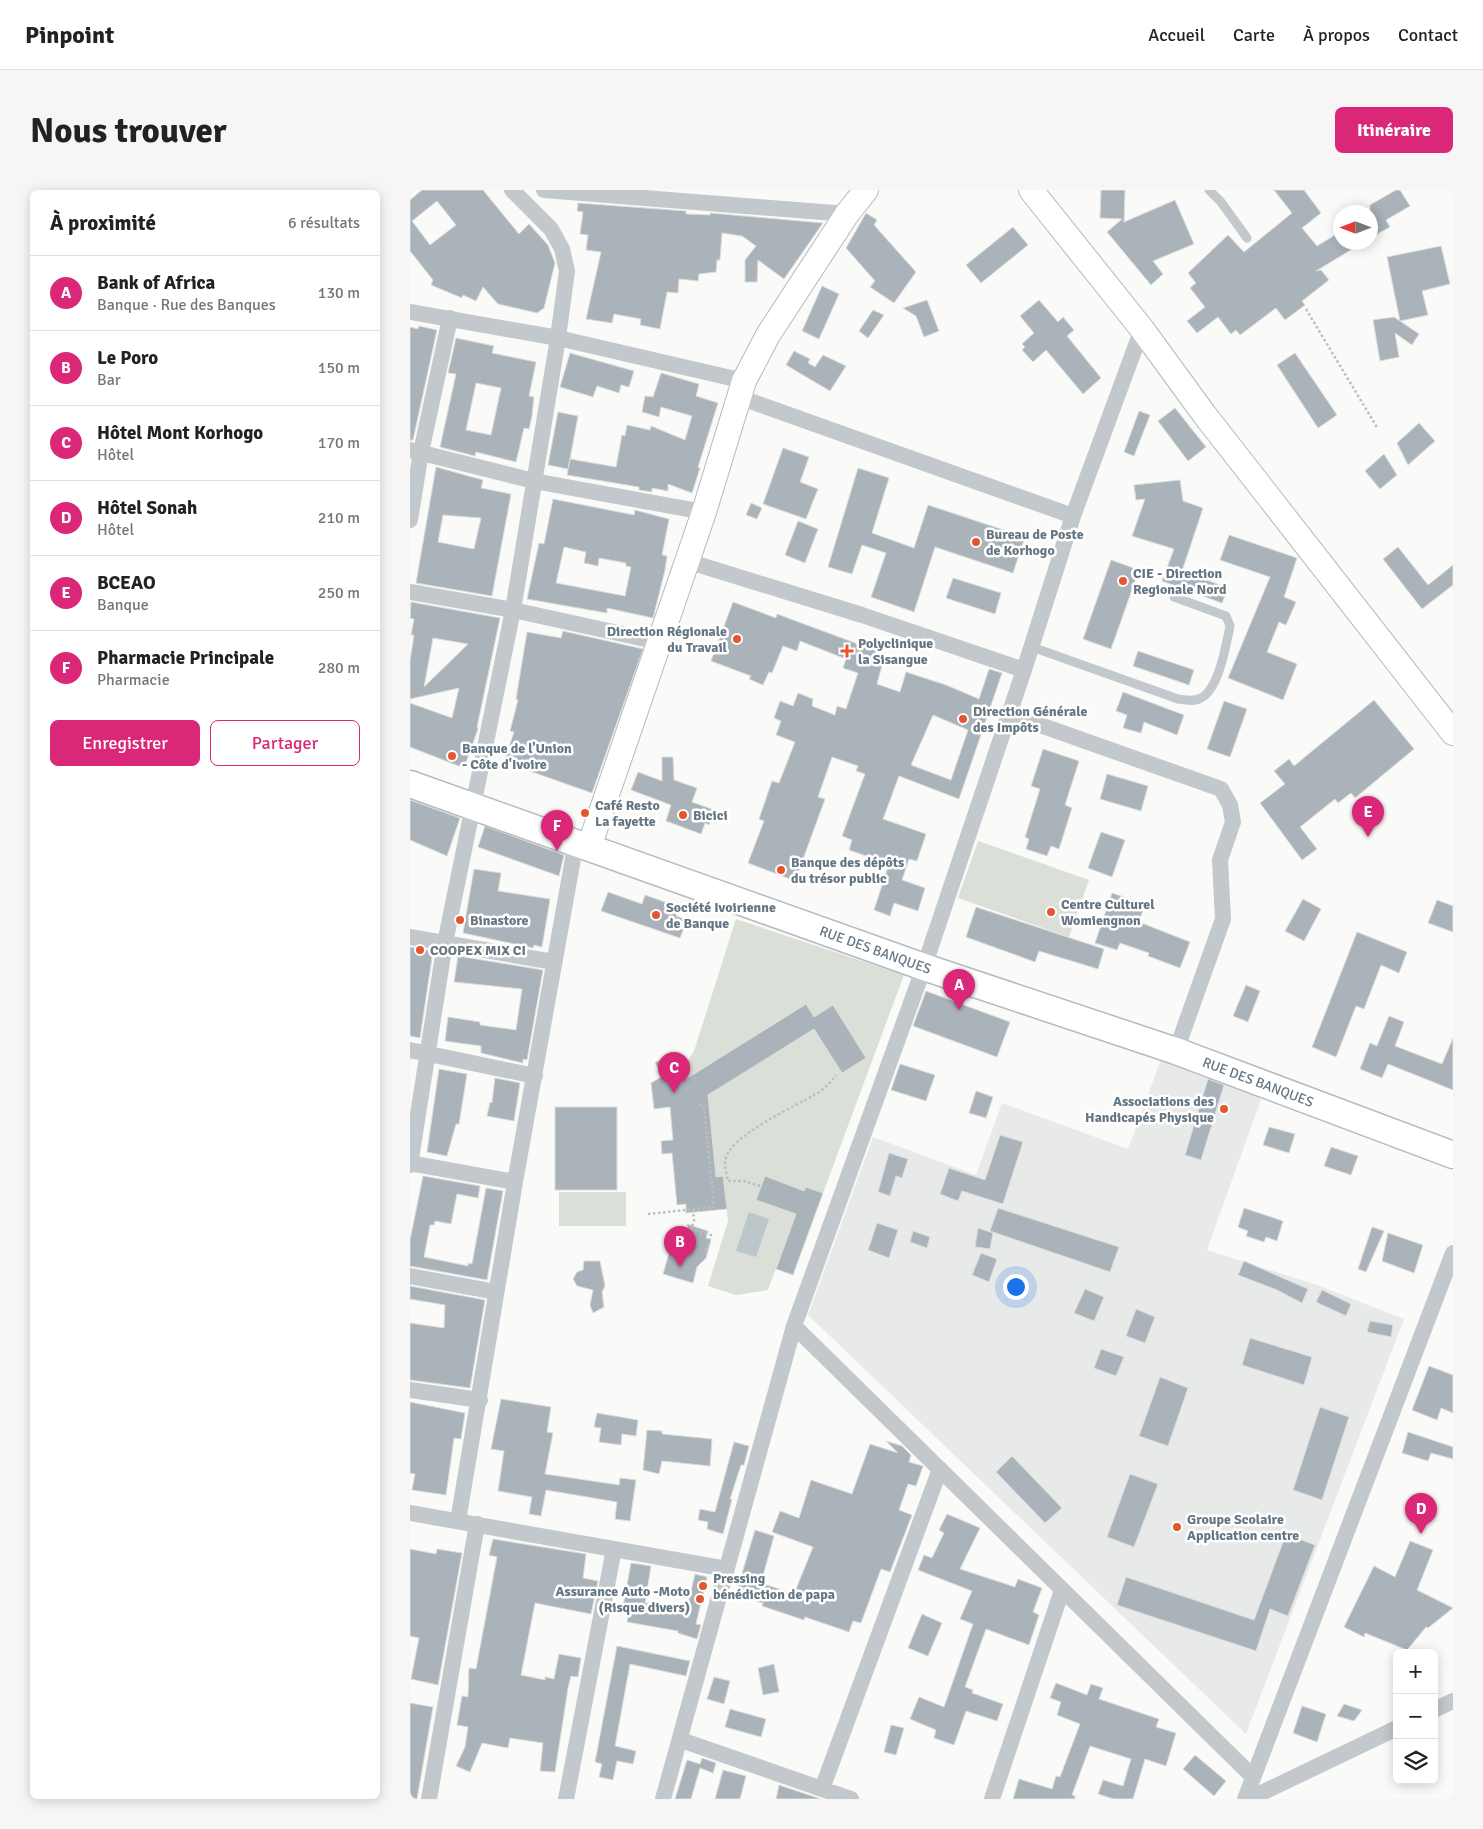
<!DOCTYPE html>
<html lang="fr">
<meta charset="utf-8">
<style>
:root{--surface:#fff;--page:#f6f6f6;--text:#222;--muted:#767676;--line:#e0e0e0;--accent:#db2777}
body{margin:0;font-family:Signika,sans-serif;background:var(--page);color:var(--text)}
.controls{position:absolute;right:15px;bottom:15px;display:grid;overflow:hidden;border-radius:8px;box-shadow:0 2px 12px #0003}
.controls button{width:45px;height:45px;display:grid;place-items:center;padding:0;border:0;border-bottom:1px solid var(--line);background:var(--surface);color:var(--text);font:25px sans-serif}
.compass{position:absolute;left:923px;top:15px;width:45px;height:45px;border-radius:50%;background:var(--surface);box-shadow:0 2px 12px #0003;rotate:270deg}
.you{position:absolute;left:605px;top:1096px;width:18px;height:18px;margin:-12px;border:4px solid #fff;border-radius:50%;background:#1a73e8;box-shadow:0 0 0 8px #1a73e833}
.badge{display:grid;place-items:center;width:32px;height:32px;border-radius:50%;background:var(--accent);color:#fff;font-size:16px;font-weight:700}
.pin{position:absolute;translate:-50% -41px;filter:drop-shadow(0 1px 2px #0008)}
.pin::after{content:'';position:absolute;top:26px;width:18px;height:15px;background:inherit;clip-path:polygon(0 0,100% 0,50% 100%)}
.list{margin:0;padding:0;list-style:none}
h2{display:flex;justify-content:space-between;align-items:center;height:65px;margin:0;padding:0 20px;font-size:21px}
h2 small{font-size:16px;font-weight:400;color:var(--muted)}
.list li{display:grid;grid-template-columns:32px 1fr auto;gap:15px;align-items:center;box-sizing:border-box;height:75px;padding:0 20px;border-top:1px solid var(--line)}
.list b{display:block;font-size:19px;white-space:nowrap}
.list p{margin:0;font-size:16px;white-space:nowrap;color:var(--muted)}
.list em{font-size:16px;font-style:normal;color:var(--muted)}
.actions{display:flex;gap:10px;padding:15px 20px}
.actions a{flex:1;padding:11px 0;border:1px solid var(--accent);border-radius:8px;text-align:center;font-size:18px;color:var(--accent)}
.actions .main{background:var(--accent);color:#fff}
.icon{flex:none;width:28px;height:28px;fill:none;stroke:currentColor;stroke-width:2;stroke-linecap:round;stroke-linejoin:round}
.map{position:relative;flex:none;width:1043px;height:1609px;overflow:hidden;border-radius:8px}
header{display:flex;align-items:center;gap:30px;box-sizing:border-box;height:70px;padding:0 25px;background:var(--surface);border-bottom:1px solid var(--line)}
header strong{font-size:24px}
nav{display:flex;gap:28px;margin-inline-start:auto;font-size:18px}
.intro{display:flex;align-items:center;justify-content:space-between;box-sizing:border-box;height:120px;padding:0 30px}
h1{margin:0;font-size:35px}
.button{padding:12px 22px;border-radius:8px;background:var(--accent);color:#fff;font-size:18px;font-weight:700}
main{display:flex;gap:30px;padding:0 30px}
aside{flex:1;background:var(--surface);border-radius:8px;box-shadow:0 2px 12px #0003}
.map>svg:first-child{display:block}
.built{fill:#e8e9e9}
.green{fill:#dadfd7}
.water{fill:#bbc7cb}
.building{fill:#aab3b9;stroke:#dcdcda;fill-rule:evenodd}
.lines{fill:none;stroke-linecap:round;stroke-linejoin:round}
.secondary-casing{stroke:#b3babf;stroke-width:26}
.primary-casing{stroke:#b5babe;stroke-width:29}
.path{stroke:#bbbfc2;stroke-width:2.5;stroke-dasharray:2.5 2.5;stroke-linecap:butt}
.lane{stroke:#c3c8cc;stroke-width:9}
.street{stroke:#c3c8cc;stroke-width:16}
.secondary{stroke:#fff;stroke-width:24}
.primary{stroke:#fff;stroke-width:26}
.poi-dot{fill:#e4572e;stroke:#fff;stroke-width:2}
.labels{text-anchor:middle;dominant-baseline:central;stroke-width:5;stroke-linejoin:round;paint-order:stroke}
.poi-label{font-size:14px;font-weight:bold;fill:#657683;stroke:#fff;text-anchor:start}
.street-label{font-size:14px;fill:#657683;stroke:#fff}
</style>
<header>
<strong>Pinpoint</strong>
<nav><a>Accueil</a><a>Carte</a><a>À propos</a><a>Contact</a></nav>
</header>
<div class="intro"><h1>Nous trouver</h1><a class="button">Itinéraire</a></div>
<main>
<aside>
<h2>À proximité<small>6 résultats</small></h2>
<ul class="list">
<li><span class="badge">A</span><div><b>Bank of Africa</b><p>Banque · Rue des Banques</p></div><em>130 m</em></li>
<li><span class="badge">B</span><div><b>Le Poro</b><p>Bar</p></div><em>150 m</em></li>
<li><span class="badge">C</span><div><b>Hôtel Mont Korhogo</b><p>Hôtel</p></div><em>170 m</em></li>
<li><span class="badge">D</span><div><b>Hôtel Sonah</b><p>Hôtel</p></div><em>210 m</em></li>
<li><span class="badge">E</span><div><b>BCEAO</b><p>Banque</p></div><em>250 m</em></li>
<li><span class="badge">F</span><div><b>Pharmacie Principale</b><p>Pharmacie</p></div><em>280 m</em></li>
</ul>
<div class="actions"><a class="main">Enregistrer</a><a>Partager</a></div>
</aside>
<div class="map">
<svg width="1043" height="1609" viewBox="0 0 1043 1609">
<rect width="100%" height="100%" fill="#fafaf8"/>
<path class="built" d="M752 867 853 904 797 1060 907 1095 994 1129 836 1544 398 1125 463 947 566 985 592 913 718 959Z"/>
<path class="green" d="M568 651 679 690 659 747 548 708Z
M326 729 494 785 413 1003 396 997 358 1100 326 1105 298 1096 318 1031 313 987H306L299 913 284 914 404 839 432 883 455 868 423 815 404 827 395 814 276 889 268 876 279 869 284 861Z
M149 1002H216V1036H149Z"/>
<path class="water" d="M339 1022 359 1029 346 1067 326 1061Z"/>
<path class="building" d="M12 0H73L109 44 119 34 138 55 145 73 134 118 127 123 88 114 73 97 66 111 53 105 52 108 21 95 23 90 0 61V10ZM27 11 46 35 20 55 2 31Z
M691 0H715L714 32 765 10 784 54 743 71 753 84 741 95 697 42 712 29 690 28Z
M864 0H894L911 23 892 38 907 56 930 42V52H954L906 81 911 80 919 90 892 111 895 115 875 130 866 118 830 145 826 140 821 144 808 127 787 143 777 131 795 117 780 98 786 93 778 83 818 45 834 62 882 23Z
M986 0H990L1000 16 976 30 980 37 960 48V15Z
M168 13 276 21V24L300 25V23L413 33 374 89 348 70 347 92H335V70L346 56 332 46 312 43 310 70H307L306 82 289 84 288 91 269 89 268 103 257 102 250 139 230 135 231 129 204 124 202 133 176 129 191 62 176 60 178 45 170 44 173 22 167 21Z
M456 23 467 30 464 35 506 82 484 113 460 97 465 91 436 58Z
M603 37 618 55 571 93 556 75Z
M1031 56 1040 94 1012 101 1018 125 990 131 1009 144 1002 155 985 143 989 167 970 171 963 130 984 127 990 131 977 67Z
M412 96 429 104 409 149 392 141Z
M517 110 529 141 514 147 506 126 493 118Z
M629 110 648 132 653 127 664 140 657 146 691 188 673 204 636 160 623 172 612 160 615 157 612 154 624 143 610 126Z
M463 120 474 125 458 148 449 141Z
M9 136 27 140 3 250H0V137L8 139Z
M46 148 84 156 82 163 126 172 119 206 124 207 122 226 119 239 114 238 106 272 66 262 65 266 30 257 46 184 38 183ZM66 193 91 198 81 245 56 240Z
M384 161 400 169 398 173 405 177 413 165 436 176 420 201 376 175Z
M160 163 224 181 219 197 211 195 209 203 187 196 183 207 150 197Z
M885 163 927 225 908 238 867 175Z
M251 183 289 194 286 206 308 213 288 277 290 278 282 303 258 294V301L242 298V302L229 300V297L157 285 160 269 206 277 212 245 215 246 217 235 240 240 241 236 275 250 282 226 251 217 249 227 232 222 235 206 243 207Z
M765 218 796 257 778 271 748 231Z
M729 221 740 225 724 266 714 262Z
M148 222 168 226 158 279 138 275Z
M1009 233 1025 251 998 275 987 253Z
M373 258 399 267 390 292 408 299 396 329 353 314Z
M974 264 987 285 970 299 955 281Z
M26 277 73 290 71 298 101 304 82 406 6 393ZM33 325 71 328 64 359 28 352Z
M448 278 479 288 462 343 504 358 518 315 615 347 603 383 525 357 504 422 461 407 476 363 452 355 442 384 418 377Z
M770 290 773 311 793 318 772 381 818 398 812 413 752 391 764 359 722 346 735 309 726 310 724 295Z
M143 309 224 325 225 320 259 329 252 365 257 366 255 380 243 428 197 418V423L117 409 129 353 134 354ZM154 357 176 362 174 373 188 376 189 368 216 373V376L221 377 215 406 146 393Z
M341 313 352 318 347 329 336 325Z
M388 331 408 339 395 373 375 365Z
M819 345 887 368 874 407 886 412 876 435 869 432 857 462 887 474 873 510 818 488 860 387 810 370Z
M988 357 1018 395 1043 375V395L1012 419 973 369Z
M701 370 729 380 701 459 673 449Z
M543 388 591 403 585 424 536 408Z
M1 412 90 428 67 537 68 539 54 578 0 557V513L42 528 49 498 0 509V471L4 445H1L4 429 0 428ZM23 448 58 454 14 497Z
M323 412 366 428 367 424 475 464 467 494 490 502 496 482 536 495 569 509 579 479 592 483 549 609 489 586 473 629 516 644 507 671 499 669 492 690 515 698 508 721 484 713 480 726 464 720 479 674 439 660 442 650 432 646 455 584 446 581 448 576 422 567 408 607 415 609 385 691 338 673 354 631 349 629 362 591 369 593 385 552 366 545 371 531 364 528 370 511 383 516 388 503 403 509 402 516 425 525 427 516 436 519 448 483 433 478 436 469 390 451 387 461 373 456 362 483 359 482 353 495 339 489 341 486 301 471ZM523 525 558 540 541 590 501 575Z
M153 441 233 459 182 603 94 572 104 542 100 541 108 510 106 509 117 442 151 448Z
M728 461 784 480 779 495 723 476Z
M713 502 774 525 767 545 734 532 731 543 713 538 717 525 706 521Z
M964 510 1004 559 945 608 941 603 928 613 925 609 890 637 907 659 892 670 850 613 875 594 864 581 879 569 884 576Z
M814 511 837 519 820 567 797 559Z
M633 559 669 571 655 615 662 618 649 659 641 656 637 666 616 659 619 649 615 647 630 599 621 596Z
M252 567H263L264 590 287 598 282 612 304 620 299 635 295 633 291 644 256 631 261 615 221 600 228 582 252 591Z
M697 584 738 596 731 621 690 609Z
M0 610 50 628 37 666 0 650Z
M75 636 154 665 149 686 68 657Z
M691 642 715 650 702 687 678 678Z
M64 679 91 683 88 701 140 709 132 757 124 755 123 758 53 743Z
M198 702 232 714 235 705 269 717 266 726 277 730 270 748 191 721Z
M702 703 735 714 729 732 780 752 770 778 738 766 739 763 710 753 707 760 685 753Z
M893 709 911 719 894 751 875 741Z
M1027 710 1043 716V742L1018 733Z
M566 717 694 759 688 779 629 761 625 772 556 747Z
M947 742 997 762 989 783 971 775 954 819 946 816 926 867 902 857Z
M0 757 23 761 10 848 0 846Z
M48 766 133 780 117 870 113 869V873L71 863V856L35 851 38 827 70 832V835L106 840 112 799 44 792Z
M836 795 850 801 838 832 823 826Z
M516 801 600 832 587 867 503 836Z
M396 814 404 827 423 815 456 868 432 883 404 839 298 905 306 987 313 986 317 1019 276 1023V1014L267 1015 262 963 252 964 251 951 263 950 260 917 244 919 241 893 253 886 245 873 258 865 276 889Z
M979 826 994 832 985 856 1032 874 1043 848V900L978 874 972 888 950 879 960 853 967 856Z
M490 874 525 885 516 911 481 900Z
M29 879 57 884 49 934H46L37 966 17 962Z
M85 888 110 893 104 931 77 926 80 912 82 913Z
M798 889 814 895 791 970 775 965Z
M566 901 583 907 576 928 559 923Z
M145 917H207V1000H145Z
M859 937 885 944 879 963 853 955Z
M590 945 613 952 593 1014 552 1001 548 1011 530 1004 539 978 575 990Z
M921 957 948 966 941 985 914 976Z
M479 963 498 969 492 988 486 986 480 1006 468 1002Z
M13 986 70 996 68 1008 47 1004 41 1034 25 1031 24 1035H20L14 1067 58 1076V1073L62 1074 76 998 93 1001 77 1090 0 1076V1050Z
M355 986 394 1001 396 997 413 1003 383 1085 366 1079 386 1024 346 1010Z
M588 1018 709 1057 700 1082 580 1041Z
M834 1018 873 1031 867 1051 856 1047 854 1052 836 1046 838 1041 828 1037Z
M467 1033 488 1040 479 1068 458 1060Z
M277 1034 298 1041 296 1048 301 1050 296 1068 287 1077 283 1093 253 1084 266 1039 278 1043Z
M962 1037 974 1041 956 1082 948 1079Z
M568 1038 583 1043 580 1059 565 1057Z
M503 1041 520 1047 517 1058 500 1052Z
M978 1043 1013 1055 1004 1083 972 1071Z
M571 1063 587 1069 579 1092 562 1085Z
M174 1071H190L195 1096 192 1102 194 1117 183 1123 180 1115 183 1100 167 1096 163 1089 167 1082 173 1080Z
M834 1071 898 1099 892 1113 867 1100 828 1085Z
M0 1096 75 1110 60 1198 0 1190V1133L34 1138 35 1115 0 1109Z
M675 1099 694 1107 684 1131 664 1123Z
M912 1100 941 1114 936 1126 906 1112Z
M726 1119 745 1127 735 1153 716 1146Z
M960 1131 983 1135 981 1147 957 1142Z
M840 1148 902 1167 894 1195 832 1175Z
M691 1159 714 1167 706 1186 684 1178Z
M1019 1176 1043 1185V1223L1031 1218 1027 1230 1002 1220Z
M750 1187 778 1198 758 1256 729 1246Z
M91 1209 141 1217 137 1242 143 1243 135 1284 209 1295 210 1288 226 1290 220 1331 205 1329 207 1312 136 1300 131 1326 119 1324 122 1307 88 1301 94 1261 81 1259Z
M0 1212 55 1223 51 1249 44 1248 36 1305 2 1300 5 1284 0 1283Z
M910 1217 939 1227 912 1310 883 1300Z
M187 1223 228 1230 226 1246 212 1244 211 1255 189 1252 191 1238 184 1237Z
M237 1240 252 1241V1244L302 1249 300 1276 252 1271 249 1284 233 1280Z
M998 1242 1043 1257V1269L1021 1263 1018 1271 992 1263Z
M476 1251 492 1256 501 1265 499 1272 513 1276 506 1296 498 1294 489 1320 502 1325 480 1382 471 1379 451 1433 443 1431 439 1442 395 1427 394 1430 352 1416 353 1413 332 1407 334 1398 328 1397 345 1340 364 1346 351 1393 384 1404 403 1357 362 1342 370 1321 389 1328 401 1290 442 1304 460 1254 488 1263Z
M324 1252 339 1256 334 1275H331L320 1309H322L313 1344 297 1339 298 1332 288 1330 290 1319 305 1322Z
M602 1266 652 1318 635 1333 586 1282Z
M720 1284 748 1294 724 1357 697 1347Z
M537 1324 570 1338 550 1379 605 1397 608 1389 632 1398 623 1422 629 1425 619 1455 576 1439 555 1497 563 1500 562 1503 593 1514 587 1531 556 1521 544 1555 524 1548 526 1540 500 1529 509 1507 534 1517 563 1434 550 1429 562 1401 508 1380 514 1365 522 1368 534 1343 529 1340Z
M876 1344 905 1355 878 1426 860 1419 846 1461 707 1415 716 1387 844 1430Z
M83 1349 176 1364 173 1388 188 1391 181 1424 125 1413 111 1485 135 1490V1487L144 1489 149 1464 171 1468 168 1487 161 1486 158 1498 145 1582 130 1581 133 1553 100 1548 98 1558 72 1553 60 1582 46 1576 55 1557 58 1537 47 1535 52 1506 58 1507 59 1478 66 1479 87 1367 79 1365Z
M1000 1351 1023 1360 1007 1400 1043 1418 1018 1438 1016 1437 997 1460 955 1443 954 1447 934 1437 964 1376 985 1387Z
M0 1359 26 1364 27 1359 52 1363 28 1495 1 1489 9 1448 0 1446Z
M221 1373 241 1376 235 1413 277 1418 285 1384 297 1387 286 1434 291 1435 287 1449 268 1443V1441L217 1432 219 1418 213 1417Z
M512 1424 532 1433 518 1466 498 1458Z
M207 1456 280 1471 276 1486 220 1474 205 1556 226 1561 223 1574 207 1571 203 1590 189 1587 192 1574 185 1572Z
M364 1474 369 1502 353 1505 348 1478Z
M304 1487 320 1491 314 1514 297 1509Z
M646 1493 677 1505 681 1494 693 1498 689 1509 749 1529 746 1537 766 1543 756 1576 735 1569 723 1609H704L688 1604 693 1590 713 1596 721 1569 680 1556 662 1605 665 1606V1609H603L609 1589 642 1599 646 1586 650 1587 670 1534 647 1525 651 1512 640 1508Z
M0 1513 23 1517 7 1609H0Z
M934 1514 952 1520 944 1531 927 1526Z
M892 1516 916 1524 907 1552 883 1543Z
M320 1519 356 1529 351 1547 315 1537Z
M481 1535 494 1538 486 1565 474 1562Z
M785 1565 816 1591 804 1606 773 1579Z
M292 1568 306 1573 303 1583 290 1578 281 1609H265L277 1570 290 1574Z
M313 1580 336 1586 330 1609H305Z
M369 1595 408 1608 410 1609H366Z"/>
<g class="lines">
<g class="secondary-casing">
<path id="secondary" d="M621 0 732 139 794 224 1043 543
M179 657 294 322 334 191 358 145 437 24 456 0"/>
</g>
<g class="primary-casing">
<g id="primary">
<path id="s1" d="M0 594 514 777 766 861 1043 965"/>
</g>
</g>
<path class="path" d="M896 119 968 239
M350 996 334 991H318C317 985 315 978 315 972 316 947 386 916 406 904 414 899 420 893 426 885
M283 1019 284 1031 281 1039 301 1045 295 1063
M238 1024 304 1017 294 917 287 912"/>
<path class="lane" d="M799 0 811 12 837 48
M622 457 768 509C775 510 784 512 791 508 809 499 816 455 820 436L816 426 764 407"/>
<path class="street" d="M134 0 437 24
M0 122 148 148 334 191
M329 207 663 326
M0 260 124 291 294 322
M0 330 11 262 40 128
M277 371 452 425 614 480
M0 402 103 420 249 452
M599 524 811 599 820 615 823 632 810 670 813 729 766 861
M0 747 144 772
M0 860 125 886
M0 973 105 992
M0 975 35 753 103 420 148 148 157 81 152 59 141 39 102 0
M0 1086 86 1102
M384 1136 842 1586
M0 1200 70 1210
M0 1323 317 1379
M48 1331 105 992 166 652
M1024 1520 1043 1511
M271 1550 441 1609
M412 1599 530 1279
M19 1609 67 1334
M156 1609 204 1359
M253 1609 384 1136 514 777 614 480 663 326 732 139
M582 1609 652 1400
M835 1609 1043 1063
M839 1609 987 1538"/>
<use href="#secondary" class="secondary"/>
<use href="#primary" class="primary"/>
</g>
<g class="poi-dot">
<circle cx="566" cy="352" r="5"/>
<circle cx="713" cy="391" r="5"/>
<circle cx="327" cy="449" r="5"/>
<path d="M434.5 453.5h5v5h5v5h-5v5h-5v-5h-5v-5h5z"/>
<circle cx="553" cy="529" r="5"/>
<circle cx="42" cy="566" r="5"/>
<circle cx="175" cy="623" r="5"/>
<circle cx="273" cy="625" r="5"/>
<circle cx="371" cy="680" r="5"/>
<circle cx="641" cy="722" r="5"/>
<circle cx="246" cy="725" r="5"/>
<circle cx="50" cy="730" r="5"/>
<circle cx="10" cy="760" r="5"/>
<circle cx="814" cy="919" r="5"/>
<circle cx="767" cy="1337" r="5"/>
<circle cx="293" cy="1396" r="5"/>
<circle cx="290" cy="1409" r="5"/>
</g>
<g class="labels">
<g class="poi-label">
<text x="576" y="344">Bureau de Poste<tspan x="576" dy="16">de Korhogo</tspan></text>
<text x="723" y="383">CIE - Direction<tspan x="723" dy="16">Regionale Nord</tspan></text>
<text x="317" y="441" text-anchor="end">Direction Régionale<tspan x="317" dy="16">du Travail</tspan></text>
<text x="448" y="453">Polyclinique<tspan x="448" dy="16">la Sisangue</tspan></text>
<text x="563" y="521">Direction Générale<tspan x="563" dy="16">des Impôts</tspan></text>
<text x="52" y="558">Banque de l'Union<tspan x="52" dy="16">- Côte d'Ivoire</tspan></text>
<text x="185" y="615">Café Resto<tspan x="185" dy="16">La fayette</tspan></text>
<text x="283" y="625">Bicici</text>
<text x="381" y="672">Banque des dépôts<tspan x="381" dy="16">du trésor public</tspan></text>
<text x="651" y="714">Centre Culturel<tspan x="651" dy="16">Womiengnon</tspan></text>
<text x="256" y="717">Société Ivoirienne<tspan x="256" dy="16">de Banque</tspan></text>
<text x="60" y="730">Binastore</text>
<text x="20" y="760">COOPEX MIX CI</text>
<text x="804" y="911" text-anchor="end">Associations des<tspan x="804" dy="16">Handicapés Physique</tspan></text>
<text x="777" y="1329">Groupe Scolaire<tspan x="777" dy="16">Application centre</tspan></text>
<text x="303" y="1388">Pressing<tspan x="303" dy="16">bénédiction de papa</tspan></text>
<text x="280" y="1401" text-anchor="end">Assurance Auto -Moto<tspan x="280" dy="16">(Risque divers)</tspan></text>
</g>
<g class="street-label">
<text stroke="none"><textPath href="#s1" startOffset="494">RUE DES BANQUES</textPath></text>
<text stroke="none"><textPath href="#s1" startOffset="899">RUE DES BANQUES</textPath></text>
</g>
</g>
</svg>
<div class="controls">
<button>+</button>
<button>−</button>
<button><svg class="icon" aria-label="layers" viewBox="0 0 24 24"><path d="M12 4l9 5-9 5-9-5zM3 14l9 5 9-5"/></svg></button>
</div>
<svg class="compass" viewBox="-18 -18 36 36"><path d="M0-13l5 13h-10z" fill="#e53935"/><path d="M0 13l5-13h-10z" fill="#767676"/></svg>
<div class="you"></div>
<div class="pin badge" style="left:549px;top:820px">A</div>
<div class="pin badge" style="left:270px;top:1077px">B</div>
<div class="pin badge" style="left:264px;top:903px">C</div>
<div class="pin badge" style="left:1011px;top:1344px">D</div>
<div class="pin badge" style="left:958px;top:647px">E</div>
<div class="pin badge" style="left:147px;top:661px">F</div>
</div>
</main>
